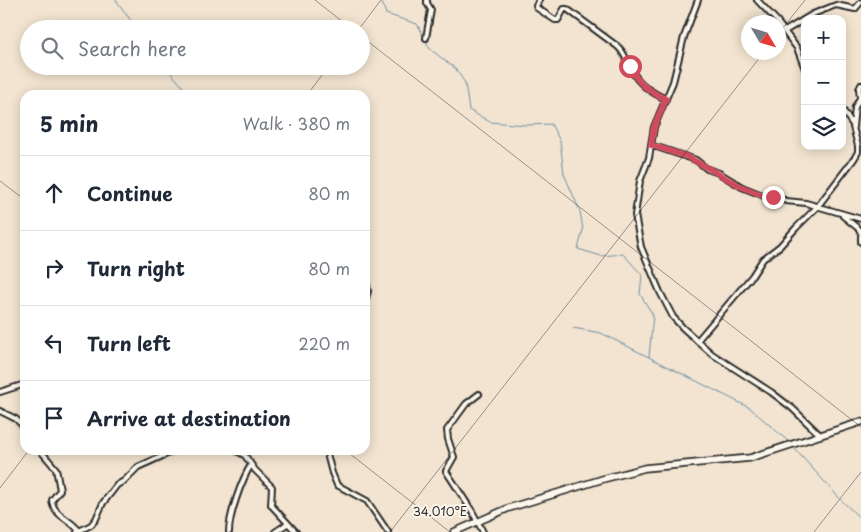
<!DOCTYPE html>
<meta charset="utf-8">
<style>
:root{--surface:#fff;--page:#f6f6f7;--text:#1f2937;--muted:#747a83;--line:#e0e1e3}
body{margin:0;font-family:"Playpen Sans",sans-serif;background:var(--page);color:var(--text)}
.controls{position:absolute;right:15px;top:15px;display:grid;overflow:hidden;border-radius:10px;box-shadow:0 2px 12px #0003}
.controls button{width:45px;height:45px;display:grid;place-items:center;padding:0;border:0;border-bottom:1px solid var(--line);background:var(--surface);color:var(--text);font:25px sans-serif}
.compass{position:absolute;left:741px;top:15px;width:45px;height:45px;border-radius:50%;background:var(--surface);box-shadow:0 2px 12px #0003;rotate:128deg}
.stop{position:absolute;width:15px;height:15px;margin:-11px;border:4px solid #d1495b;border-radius:50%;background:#fff}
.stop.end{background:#d1495b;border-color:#fff;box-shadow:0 1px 5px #0008}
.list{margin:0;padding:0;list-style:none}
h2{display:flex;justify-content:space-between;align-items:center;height:65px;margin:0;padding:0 20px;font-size:21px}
h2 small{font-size:16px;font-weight:400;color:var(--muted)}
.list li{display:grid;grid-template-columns:32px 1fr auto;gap:15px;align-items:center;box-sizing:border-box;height:75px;padding:0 20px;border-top:1px solid var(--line)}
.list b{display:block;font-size:19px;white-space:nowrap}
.list em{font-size:16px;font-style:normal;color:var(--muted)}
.icon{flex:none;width:28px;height:28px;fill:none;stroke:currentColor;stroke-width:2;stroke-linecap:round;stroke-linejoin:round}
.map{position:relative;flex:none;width:861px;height:532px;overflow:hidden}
.search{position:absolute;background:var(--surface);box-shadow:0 2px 12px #0003;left:20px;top:20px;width:350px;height:55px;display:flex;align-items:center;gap:12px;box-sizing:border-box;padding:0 18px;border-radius:28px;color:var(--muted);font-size:19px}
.panel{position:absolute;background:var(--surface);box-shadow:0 2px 12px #0003;left:20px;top:90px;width:350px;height:365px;border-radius:15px}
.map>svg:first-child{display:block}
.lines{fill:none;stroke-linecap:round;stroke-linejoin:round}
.stream{stroke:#6f8ea8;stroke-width:1}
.street-casing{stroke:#2b2b2b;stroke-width:8}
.secondary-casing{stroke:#2b2b2b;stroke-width:9}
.street{stroke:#fbf7ec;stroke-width:4}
.secondary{stroke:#fbf7ec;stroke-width:5.5}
.route{stroke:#d1495b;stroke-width:6}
.ticks{fill:none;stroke:#2b2b2b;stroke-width:1;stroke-opacity:0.45}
.ticks-label{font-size:12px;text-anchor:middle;fill:#2b2b2b;stroke:#fbf7ec;stroke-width:4;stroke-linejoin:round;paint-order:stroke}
</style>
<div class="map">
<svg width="861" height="532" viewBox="0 0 861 532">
<rect width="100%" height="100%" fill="#f2e4d0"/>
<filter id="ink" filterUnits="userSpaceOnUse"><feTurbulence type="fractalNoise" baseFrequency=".02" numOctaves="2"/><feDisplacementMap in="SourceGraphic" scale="10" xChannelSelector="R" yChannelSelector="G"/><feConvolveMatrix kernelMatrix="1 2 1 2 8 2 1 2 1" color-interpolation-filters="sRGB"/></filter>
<g filter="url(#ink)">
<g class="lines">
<path class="stream" d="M116 0 137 29
M381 0 386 14 417 24 430 49 456 69 465 83 469 110 490 122 526 125 551 124 560 141 564 174 580 211 583 230 578 249 601 256 623 254 642 275 640 294 653 315 649 357
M165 66 190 95
M573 328 601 333 750 408 789 442
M793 447 842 501 861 519"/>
<g class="street-casing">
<path id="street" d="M539 0 536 6 537 8 555 20H558L564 9H567L617 46C626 53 626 62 632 71 639 84 652 93 666 99
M698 0 684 37 673 82 654 127 649 158 640 181 635 215 641 247 660 292 673 317 683 328 712 354 771 392 792 408 819 434
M757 0 778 22
M778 23 797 48 805 69
M785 31 813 14 836 5 855 9 861 2
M426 38 431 10 427 3V0
M842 109 853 125
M651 145 696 160 707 169 719 173 742 187 767 197 775 196 786 201 806 203 861 219
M843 216 859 229 861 233
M861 236V242
M365 276 368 291 365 301
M697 341 752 276 763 259 780 246 796 228 818 206 854 159 858 152V146L853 127 855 107 860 98 859 89 861 85
M0 392 25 384
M479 394 466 404 447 430 448 439 454 457 446 471 472 511 483 532
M0 411 16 419 25 428
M40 450 56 469 60 490 52 500C53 516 71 519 79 531
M235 450 244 455
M241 450 255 470 272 487 271 505 296 532
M326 450 332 473 337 485 367 501 388 532
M77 532 91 525 96 519 103 503 117 485 124 481 138 467 176 450
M229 532C229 515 242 479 251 465
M275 532 287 524"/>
</g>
<g class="secondary-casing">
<path id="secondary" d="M454 532 509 508 603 479 645 468 750 458 861 422"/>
</g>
<use href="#street" class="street"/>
<use href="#secondary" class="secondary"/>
</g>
</g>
<g class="lines" filter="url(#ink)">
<path class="route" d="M630 66C635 81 651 93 666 99L654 127 651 145 688 157 742 187 767 197H773"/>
</g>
<path class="ticks" d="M315 0 352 29M359 29 381 0M778 34 805 0M361 36 861 427M307 95 329 66M0 181 25 200M345 450 450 532M0 488 29 450M390 532 764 52M814 532 861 472"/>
<g class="ticks-label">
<text x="440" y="516">34.010°E</text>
</g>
</svg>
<div class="controls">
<button>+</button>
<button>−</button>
<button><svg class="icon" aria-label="layers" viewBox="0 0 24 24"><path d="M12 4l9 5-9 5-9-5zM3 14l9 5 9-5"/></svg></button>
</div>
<svg class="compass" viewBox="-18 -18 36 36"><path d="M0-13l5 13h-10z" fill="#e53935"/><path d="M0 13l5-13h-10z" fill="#747a83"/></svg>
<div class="stop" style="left:630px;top:66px"></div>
<div class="stop end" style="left:773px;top:197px"></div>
<div class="search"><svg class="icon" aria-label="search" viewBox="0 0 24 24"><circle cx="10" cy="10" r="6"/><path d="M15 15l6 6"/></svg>Search here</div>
<section class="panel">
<h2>5 min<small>Walk · 380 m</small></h2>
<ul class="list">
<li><svg class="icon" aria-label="ahead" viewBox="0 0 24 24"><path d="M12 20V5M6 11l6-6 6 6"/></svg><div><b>Continue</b></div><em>80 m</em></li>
<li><svg class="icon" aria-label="right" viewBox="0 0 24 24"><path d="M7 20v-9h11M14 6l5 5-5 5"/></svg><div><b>Turn right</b></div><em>80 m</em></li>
<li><svg class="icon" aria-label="left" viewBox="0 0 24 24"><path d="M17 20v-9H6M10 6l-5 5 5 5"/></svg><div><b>Turn left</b></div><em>220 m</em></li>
<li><svg class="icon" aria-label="arrive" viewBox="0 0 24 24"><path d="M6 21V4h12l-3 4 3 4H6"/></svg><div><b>Arrive at destination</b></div></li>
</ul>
</section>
</div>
